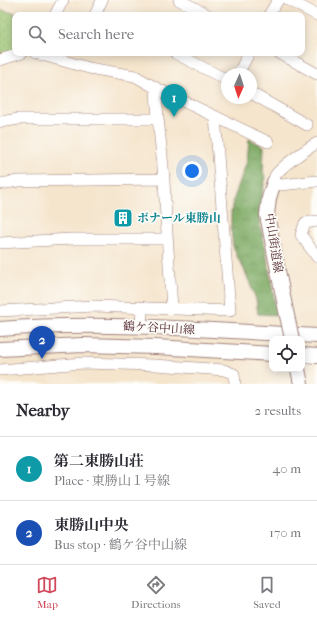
<!DOCTYPE html>
<meta charset="utf-8">
<style>
:root{--surface:#fff;--page:#f2f2f3;--text:#2b2b33;--muted:#7c7c81;--line:#e1e1e2;--accent:#d1495b}
body{margin:0;font-family:"IM FELL French Canon","Noto Serif JP",serif;background:var(--page);color:var(--text)}
.controls{position:absolute;right:12px;bottom:12px;display:grid;overflow:hidden;border-radius:8px;box-shadow:0 2px 10px #0003}
.controls button{width:36px;height:36px;display:grid;place-items:center;padding:0;border:0;border-bottom:1px solid var(--line);background:var(--surface);color:var(--text);font:20px sans-serif}
.compass{position:absolute;left:221px;top:68px;width:36px;height:36px;border-radius:50%;background:var(--surface);box-shadow:0 2px 10px #0003;rotate:183deg}
.you{position:absolute;left:192px;top:171px;width:14px;height:14px;margin:-10px;border:3px solid #fff;border-radius:50%;background:#1a73e8;box-shadow:0 0 0 6px #1a73e833}
.badge{display:grid;place-items:center;width:26px;height:26px;border-radius:50%;background:var(--accent);color:#fff;font-size:13px;font-weight:700}
.pin{position:absolute;translate:-50% -33px;filter:drop-shadow(0 1px 2px #0008)}
.pin::after{content:'';position:absolute;top:21px;width:14px;height:12px;background:inherit;clip-path:polygon(0 0,100% 0,50% 100%)}
.list{margin:0;padding:0;list-style:none}
h2{display:flex;justify-content:space-between;align-items:center;height:52px;margin:0;padding:0 16px;font-size:17px}
h2 small{font-size:13px;font-weight:400;color:var(--muted)}
.list li{display:grid;grid-template-columns:26px 1fr auto;gap:12px;align-items:center;box-sizing:border-box;height:64px;padding:0 16px;border-top:1px solid var(--line)}
.list b{display:block;font-size:15px;white-space:nowrap}
.list p{margin:0;font-size:13px;white-space:nowrap;color:var(--muted)}
.list em{font-size:13px;font-style:normal;color:var(--muted)}
.icon{flex:none;width:22px;height:22px;fill:none;stroke:currentColor;stroke-width:2;stroke-linecap:round;stroke-linejoin:round}
.map{position:relative;flex:none;width:317px;height:384px;overflow:hidden}
.search{position:absolute;background:var(--surface);box-shadow:0 2px 10px #0003;left:12px;right:12px;top:12px;height:44px;display:flex;align-items:center;gap:10px;box-sizing:border-box;padding:0 14px;border-radius:8px;color:var(--muted);font-size:15px}
.sheet{height:180px;background:var(--surface)}
nav{display:flex;justify-content:space-around;align-items:center;box-sizing:border-box;height:56px;border-top:1px solid var(--line);background:var(--surface);font-size:11px;color:var(--muted)}
nav a{display:grid;justify-items:center;gap:2px}
nav .on{color:var(--accent)}
.map>svg:first-child{display:block}
.grass{fill:url(#grass-dots);stroke:#72704c}
.forest{fill:url(#forest-crowns);stroke:#626446}
.lines{fill:none;stroke-linecap:round;stroke-linejoin:round}
.minor-casing{stroke:#a0827c;stroke-width:12}
.tertiary-casing{stroke:#a0827c;stroke-width:16}
.minor{stroke:#fff;stroke-width:11}
.tertiary{stroke:#fff;stroke-width:14}
.tertiary-bridge-casing{stroke:#a0827c;stroke-width:16;stroke-linecap:butt}
.tertiary-bridge{stroke:#fff;stroke-width:14}
.labels{text-anchor:middle;dominant-baseline:central;stroke-width:3.5;stroke-linejoin:round;paint-order:stroke}
.culture-label{font-size:12px;font-weight:bold;fill:#0d838f;stroke:#fdfcf7;text-anchor:start}
.street-label{font-size:12px;fill:#4a1f2b;stroke:#fdfcf7}
</style>
<div class="map">
<svg width="317" height="384" viewBox="0 0 317 384">
<defs>
<pattern id="grass-dots" width="8" height="8" patternUnits="userSpaceOnUse"><rect width="8" height="8" fill="#99c26e"/><path d="M2 2h.1M6 6h.1" fill="none" stroke="#85a65f" stroke-width="1.8" stroke-linecap="round"/></pattern>
<pattern id="forest-crowns" width="20" height="18" patternUnits="userSpaceOnUse"><rect width="20" height="18" fill="#7aa861"/><path d="M2 6a3 3 0 1 1 6 0M12 15a3 3 0 1 1 6 0" fill="none" stroke="#668850"/></pattern>
</defs>
<rect width="100%" height="100%" fill="#fdfcf7"/>
<filter id="ink" filterUnits="userSpaceOnUse"><feTurbulence type="fractalNoise" baseFrequency=".025" numOctaves="2"/><feDisplacementMap in="SourceGraphic" scale="8" xChannelSelector="R" yChannelSelector="G"/><feConvolveMatrix kernelMatrix="1 2 1 2 8 2 1 2 1" color-interpolation-filters="sRGB"/></filter>
<filter id="wash" filterUnits="userSpaceOnUse"><feTurbulence type="fractalNoise" baseFrequency=".012" numOctaves="4" result="noise"/><feDisplacementMap in="SourceGraphic" scale="16" xChannelSelector="R" yChannelSelector="G"/><feGaussianBlur stdDeviation="0.9" result="paint"/><feColorMatrix in="noise" values="0 0 0 0 0 0 0 0 0 0 0 0 0 0 0 0 0 1.4 0 .05"/><feComposite in="paint" operator="in"/></filter>
<g filter="url(#wash)">
<rect width="100%" height="100%" fill="#f5e5cd"/>
<path class="grass" d="M0 10 24 15H15V49L0 54Z"/>
<path class="forest" d="M249 139 264 146 263 173 266 177 262 194 259 220 265 246 277 315 258 314 256 299 244 269 238 259 233 246 231 230V212L234 198 247 161Z"/>
</g>
<g filter="url(#ink)">
<g class="lines">
<g class="minor-casing">
<path id="minor" d="M179 0 208 15
M288 0 317 15
M55 15 63 0
M95 15 102 0
M269 15 278 0
M35 53 89 68 135 76 156 88 268 142
M175 53 227 80
M279 53 317 74
M0 60 22 53
M238 74 249 53
M156 88C157 119 162 149 164 180 166 223 169 265 172 308
M251 93 307 125
M0 122 19 119H157
M317 143C308 148 279 168 275 176 274 178 274 180 274 182L281 185 317 181
M0 184 19 181 164 179
M317 221 305 223 301 235 317 257
M0 243 71 239H166
M0 311 94 306 230 311 215 116
M141 327 142 307
M0 370 83 363 155 365 224 370 234 374 235 384"/>
</g>
<g class="tertiary-casing">
<path id="tertiary" d="M274 182 269 198 267 215 286 311
M0 329C105 321 212 330 317 336
M0 349 83 345 156 347 272 354
M302 355 317 356
M298 369 301 384"/>
</g>
<use href="#minor" class="minor"/>
<use href="#tertiary" class="tertiary"/>
<g class="tertiary-bridge-casing">
<path id="tertiary-bridge" d="M286 311 292 339"/>
</g>
<use href="#tertiary-bridge" class="tertiary-bridge"/>
</g>
</g>
<defs>
<g id="building-square" transform="scale(1)"><rect x="-9" y="-9" width="18" height="18" rx="4" fill="#0f9aa8" stroke="#fdfcf7"/><path d="M-4-6H4V6H1V3H-1V6H-4ZM-2.5-4.3h1.7v1.8h-1.7ZM.8-4.3h1.7v1.8H.8ZM-2.5-1h1.7V.8h-1.7ZM.8-1h1.7V.8H.8Z" fill="#fff"/></g>
</defs>
<g fill-rule="evenodd">
<use href="#building-square" x="123" y="218"/>
</g>
<g class="labels">
<g class="culture-label">
<text x="137" y="218">ボナール東勝山</text>
</g>
<g class="street-label">
<text transform="translate(274 243) rotate(81)">中山街道線</text>
<text transform="translate(159 328) rotate(3)">鶴ケ谷中山線</text>
</g>
</g>
</svg>
<div class="controls">
<button><svg class="icon" aria-label="locate" viewBox="0 0 24 24"><circle cx="12" cy="12" r="6"/><path d="M12 2v4M12 18v4M2 12h4M18 12h4"/></svg></button>
</div>
<svg class="compass" viewBox="-18 -18 36 36"><path d="M0-13l5 13h-10z" fill="#e53935"/><path d="M0 13l5-13h-10z" fill="#7c7c81"/></svg>
<div class="you"></div>
<div class="pin badge" style="left:174px;top:117px;background:#0f9aa8">1</div>
<div class="pin badge" style="left:42px;top:359px;background:#1a4fb4">2</div>
<div class="search"><svg class="icon" aria-label="search" viewBox="0 0 24 24"><circle cx="10" cy="10" r="6"/><path d="M15 15l6 6"/></svg>Search here</div>
</div>
<section class="sheet">
<h2>Nearby<small>2 results</small></h2>
<ul class="list">
<li><span class="badge" style="background:#0f9aa8">1</span><div><b>第二東勝山荘</b><p>Place · 東勝山１号線</p></div><em>40 m</em></li>
<li><span class="badge" style="background:#1a4fb4">2</span><div><b>東勝山中央</b><p>Bus stop · 鶴ケ谷中山線</p></div><em>170 m</em></li>
</ul>
</section>
<nav>
<a class="on"><svg class="icon" aria-label="map" viewBox="0 0 24 24"><path d="M3 6l6-2 6 2 6-2v14l-6 2-6-2-6 2zM9 4v14M15 6v14"/></svg>Map</a>
<a><svg class="icon" aria-label="directions" viewBox="0 0 24 24"><path d="M12 3l9 9-9 9-9-9zM9 14v-3h6M13 9l2 2-2 2"/></svg>Directions</a>
<a><svg class="icon" aria-label="saved" viewBox="0 0 24 24"><path d="M7 4h10v16l-5-4-5 4z"/></svg>Saved</a>
</nav>
